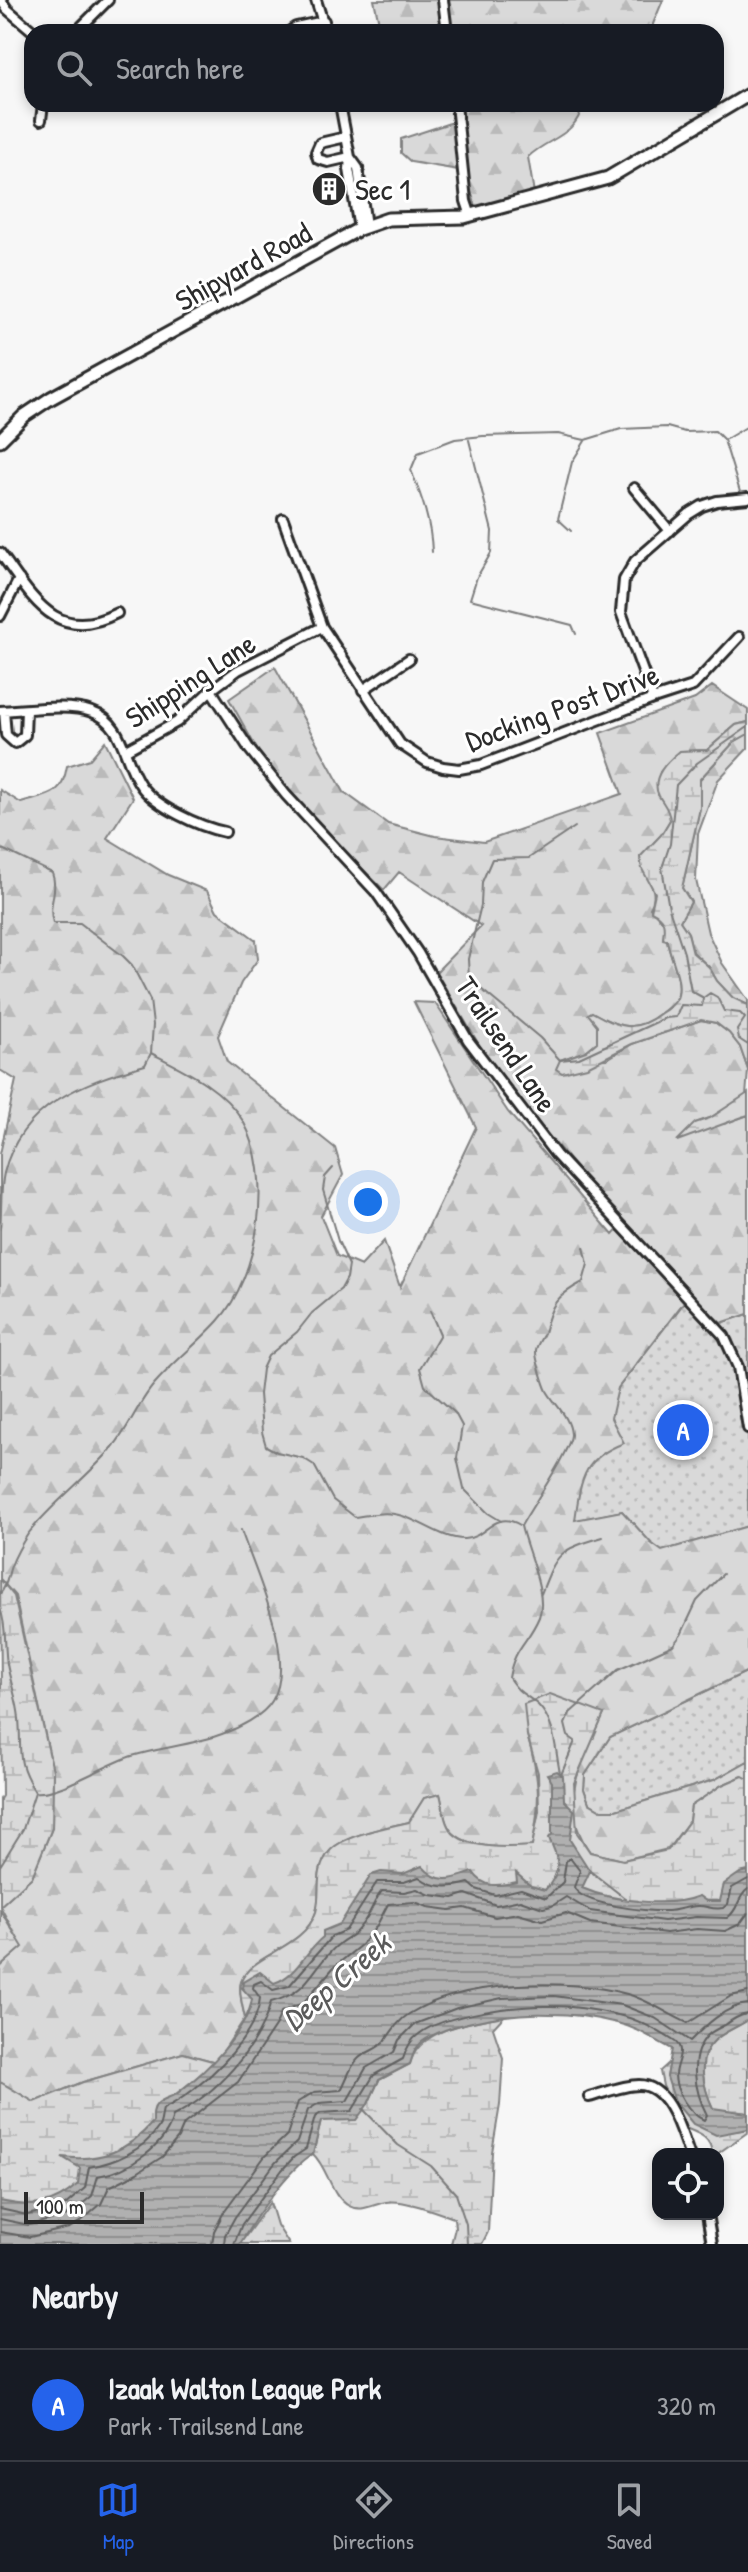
<!DOCTYPE html>
<meta charset="utf-8">
<style>
:root{--surface:#171b24;--page:#242831;--text:#f1f3f6;--muted:#9ea1a6;--line:#363941;--accent:#2563eb}
body{margin:0;font-family:"Patrick Hand",sans-serif;background:var(--page);color:var(--text)}
.controls{position:absolute;right:24px;bottom:24px;display:grid;overflow:hidden;border-radius:16px;box-shadow:0 4px 12px #0003}
.controls button{width:72px;height:72px;display:grid;place-items:center;padding:0;border:0;border-bottom:2px solid var(--line);background:var(--surface);color:var(--text);font:40px sans-serif}
.scale{position:absolute;left:24px;bottom:20px;width:120px;box-sizing:border-box;padding-left:8px;border:4px solid #2b2b2b;border-top:0;font-size:22px;line-height:28px;white-space:nowrap;color:#2b2b2b;-webkit-text-stroke:6px #fff;paint-order:stroke}
.you{position:absolute;left:368px;top:1202px;width:28px;height:28px;margin:-20px;border:6px solid #fff;border-radius:50%;background:#1a73e8;box-shadow:0 0 0 12px #1a73e833}
.badge{display:grid;place-items:center;width:52px;height:52px;border-radius:50%;background:var(--accent);color:#fff;font-size:26px;font-weight:700}
.pin{position:absolute;translate:-50% -50%;border:4px solid #fff;box-shadow:0 2px 8px #0006}
.list{margin:0;padding:0;list-style:none}
h2{display:flex;justify-content:space-between;align-items:center;height:104px;margin:0;padding:0 32px;font-size:34px}
h2 small{font-size:26px;font-weight:400;color:var(--muted)}
.list li{display:grid;grid-template-columns:52px 1fr auto;gap:24px;align-items:center;box-sizing:border-box;height:112px;padding:0 32px;border-top:2px solid var(--line)}
.list b{display:block;font-size:30px;white-space:nowrap}
.list p{margin:0;font-size:26px;white-space:nowrap;color:var(--muted)}
.list em{font-size:26px;font-style:normal;color:var(--muted)}
.icon{flex:none;width:44px;height:44px;fill:none;stroke:currentColor;stroke-width:2;stroke-linecap:round;stroke-linejoin:round}
.map{position:relative;flex:none;width:748px;height:2244px;overflow:hidden}
.search{position:absolute;background:var(--surface);box-shadow:0 4px 12px #0003;left:24px;right:24px;top:24px;height:88px;display:flex;align-items:center;gap:20px;box-sizing:border-box;padding:0 28px;border-radius:24px;color:var(--muted);font-size:30px}
.sheet{height:216px;background:var(--surface)}
nav{display:flex;justify-content:space-around;align-items:center;box-sizing:border-box;height:112px;border-top:2px solid var(--line);background:var(--surface);font-size:22px;color:var(--muted)}
nav a{display:grid;justify-items:center;gap:4px}
nav .on{color:var(--accent)}
.map>svg:first-child{display:block}
.green{fill:url(#green-dots);stroke:#828282;stroke-width:2}
.forest{fill:url(#forest-firs);stroke:#828282;stroke-width:2}
.wetland{fill:url(#wetland-marsh);stroke:#828282;stroke-width:2}
.water{fill:url(#water-rules);stroke:#7b7b7b;stroke-width:2}
.lines{fill:none;stroke-linecap:round;stroke-linejoin:round}
.shore{stroke:#606060;stroke-width:2}
.stream{stroke:#7b7b7b;stroke-width:2}
.street-casing{stroke:#2b2b2b;stroke-width:14}
.secondary-casing{stroke:#2b2b2b;stroke-width:17}
.street{stroke:#fff;stroke-width:8}
.secondary{stroke:#fff;stroke-width:11}
.labels{text-anchor:middle;dominant-baseline:central;stroke-width:6;stroke-linejoin:round;paint-order:stroke}
.poi-label{font-size:30px;fill:#2b2b2b;stroke:#fff;text-anchor:start}
.street-label{font-size:30px;fill:#2b2b2b;stroke:#fff}
.water-label{font-size:32px;font-style:italic;fill:#5a5a5a;stroke:#fff}
</style>
<div class="map">
<svg width="748" height="2244" viewBox="0 0 748 2244">
<defs>
<pattern id="green-dots" width="8" height="8" patternUnits="userSpaceOnUse" patternTransform="scale(2)"><rect width="8" height="8" fill="#d9d9d9"/><path d="M2 2h.1M6 6h.1" fill="none" stroke="#bababa" stroke-width="1.8" stroke-linecap="round"/></pattern>
<pattern id="forest-firs" width="22" height="20" patternUnits="userSpaceOnUse" patternTransform="scale(2)"><rect width="22" height="20" fill="#d9d9d9"/><path d="M5 1l3.5 6h-7zM16 11l3.5 6h-7z" fill="#bababa"/></pattern>
<pattern id="wetland-marsh" width="20" height="14" patternUnits="userSpaceOnUse" patternTransform="scale(2)"><rect width="20" height="14" fill="#d9d9d9"/><path d="M1 5h8M5 5V1M11 12h8M15 12V8" fill="none" stroke="#bababa"/></pattern>
<pattern id="water-rules" width="6" height="5" patternUnits="userSpaceOnUse" patternTransform="scale(2)"><rect width="6" height="5" fill="#b0b0b0"/><path d="M0 2.5h6" fill="none" stroke="#8f8f8f"/></pattern>
</defs>
<rect width="100%" height="100%" fill="#f7f7f7"/>
<filter id="ink" filterUnits="userSpaceOnUse"><feTurbulence type="fractalNoise" baseFrequency=".0125" numOctaves="2"/><feDisplacementMap in="SourceGraphic" scale="16" xChannelSelector="R" yChannelSelector="G"/><feConvolveMatrix kernelMatrix="1 2 1 2 8 2 1 2 1" color-interpolation-filters="sRGB"/></filter>
<g filter="url(#ink)">
<path class="green" d="M691 1294 721 1323 748 1314V1526L662 1551 651 1543 622 1511 574 1521 581 1477 601 1451 618 1388Z
M748 1671V1761L714 1780 616 1810H601L589 1803 584 1789 585 1775 610 1737Z"/>
<path class="forest" d="M374 0H663L653 24V32H381Z
M453 104H583C576 137 549 137 528 157L534 193 477 209 464 171 411 162 401 153V139L456 121Z
M275 667 344 792 388 824 435 836 484 842 622 794 600 733 695 699 712 686 748 710V722L736 725 707 750 680 751 660 772 658 795 669 809 670 820 661 835 640 857C644 876 661 890 650 908L665 924 663 938 667 940C670 957 682 978 678 995 676 1003 667 1008 661 1013 634 1034 619 1027 592 1012L589 1014 597 1025V1042L586 1051 560 1060 607 1059 632 1044 701 1020 716 1023 729 1033 740 1047 748 1070 746 1096 710 1118 695 1123 724 1124 748 1115V1314L721 1323 690 1294 618 1388 611 1418 624 1443C582 1459 581 1479 575 1520L622 1511 651 1543 662 1551 748 1526V1671L610 1737 585 1775 584 1789 589 1803 601 1810H616L714 1780 748 1761V1779L742 1776 722 1785 691 1806 689 1821 668 1849 623 1860 590 1852C555 1802 582 1763 604 1714L527 1735C540 1779 541 1801 532 1847 509 1848 460 1850 448 1826 443 1817 443 1804 440 1794L424 1798 409 1822C389 1827 342 1835 329 1852 313 1873 322 1892 316 1912 304 1949 250 1954 241 1982 238 1992 243 2008 245 2018L216 2062 183 2053 83 2082 34 2102 0 2082V1967L22 1947 0 1906 32 1877 52 1828 53 1771 15 1596 0 1579V1154L16 1080 0 1070V790L21 803C48 795 62 797 67 766L90 759 105 741 133 798 107 838 168 875 207 891 217 911 256 940 258 959 241 983 218 1036 227 1062 335 1148 343 1175 321 1216 337 1256 361 1266 384 1241 400 1287 476 1127 414 1002 435 1003 508 1112 613 1235 623 1224 494 1070 436 972 481 926 399 872 384 890 277 785 229 699Z
M748 734V748L718 780 698 834 696 880 708 933 722 963 748 1000V1005L733 998 717 981 709 967 693 952 688 933 680 921 691 902 682 888 700 808V779L734 742Z"/>
<path class="wetland" d="M748 722V734L734 742 700 779V808L682 888 691 902 680 921 688 933 693 953 709 967 717 981 733 998 748 1005V1070L740 1047 729 1033 716 1023 701 1020 632 1044 587 1067 562 1073 556 1069 560 1060 586 1051 597 1042V1025L588 1014 592 1012C619 1027 634 1034 661 1013 667 1009 676 1004 678 995 682 978 670 957 667 940L663 939C665 924 665 918 651 911L655 893 642 869 640 857 661 835 670 820C669 809 664 805 659 796 650 778 667 761 680 751L707 750 736 725Z
M748 1093V1115L677 1141 695 1123 710 1118Z
M0 1579 14 1596 53 1771 52 1828 32 1877 0 1906V1799L2 1796Z
M550 1694 604 1714 574 1783 577 1833 590 1852 623 1860 668 1850 689 1821 691 1806 722 1785 743 1776 748 1779V1911L288 2001 245 2018C243 2008 238 1992 241 1982 250 1954 304 1949 316 1912 322 1892 313 1873 329 1852 342 1835 389 1827 409 1822L424 1798 440 1794C443 1804 443 1817 448 1826 459 1850 509 1848 532 1846L539 1811 538 1773 527 1735 524 1704Z
M0 1910 23 1947 0 1967Z
M505 2015 493 2028 503 2058 500 2105 492 2152 488 2232 482 2244H451L455 2228 454 2218C436 2212 404 2199 386 2202 374 2204 361 2213 349 2206 330 2195 328 2168 313 2154L321 2121 368 2104 379 2080 410 2064C419 2027 473 2023 505 2015Z
M748 2020V2113L713 2109C704 2089 695 2058 714 2041 723 2032 738 2027 748 2020Z
M183 2053 216 2062 176 2094 172 2128 0 2244V2082L34 2102 83 2082Z
M670 2062 667 2077 716 2134 748 2129V2132L717 2154H712C711 2136 697 2133 683 2127L663 2086 660 2071Z
M270 2202 277 2225 289 2244H240Z"/>
<path class="water" d="M557 1771 563 1776 564 1800 574 1810 570 1840 590 1871 582 1888C612 1901 669 1908 699 1896L706 1901H720L724 1884 740 1873 748 1871V2020C738 2027 723 2032 714 2041 695 2058 704 2089 713 2108L748 2113V2129L716 2135 693 2124 675 2102 667 2077 672 2049C654 2040 638 2028 617 2023 597 2018 572 2014 551 2014 517 2012 455 2021 426 2039 416 2045 413 2054 410 2064L379 2080 368 2104 356 2120 321 2121 313 2154C286 2171 256 2216 240 2244H0V2201C33 2208 52 2207 78 2184L80 2168 62 2157C100 2162 128 2151 153 2122 153 2116 152 2109 157 2104 163 2098 173 2097 179 2092 205 2072 247 2032 252 1999L242 1988 243 1982 260 1972 274 1983C296 1977 306 1950 323 1937V1931L340 1924 371 1875 381 1872 403 1874 422 1866C439 1885 451 1880 473 1872 484 1889 499 1886 517 1882L516 1873 531 1886 545 1890C563 1870 559 1861 549 1838L552 1834V1782L547 1774Z"/>
<g class="lines">
<path class="shore" d="M0 2209 27 2215 64 2206 85 2188 89 2167C114 2163 144 2150 158 2128 162 2122 161 2116 163 2109 198 2092 257 2039 260 1998L253 1988 254 1984 261 1981 273 1990 289 1986 332 1936 346 1930 377 1882H404L419 1877C435 1889 450 1888 469 1883L476 1889 495 1895 521 1889 546 1898 563 1882 566 1861 570 1858 580 1871 574 1887C580 1905 649 1912 668 1911 677 1911 690 1905 699 1906 707 1906 713 1910 723 1908L728 1904 732 1888 748 1879
M0 2219 29 2225 67 2216 92 2196 98 2176C128 2171 166 2147 173 2116 216 2094 258 2049 271 2002 312 1992 311 1966 340 1943 351 1935 353 1937 363 1923 371 1913 374 1900 382 1891L404 1892 417 1889 430 1895 453 1898 466 1894 496 1905 520 1900 543 1908 552 1906 566 1897 590 1911 664 1921 696 1917 727 1918C739 1910 737 1897 748 1889
M0 2232 30 2237 69 2228 80 2222 101 2204 109 2187 137 2173 162 2157 178 2138 184 2124 238 2082 276 2025 281 2012 303 2003 334 1967 361 1945 376 1927 388 1904 415 1902 428 1907 450 1910 465 1908 495 1917 518 1913 542 1920 566 1913 590 1923 666 1933 697 1929 725 1931 740 1924 748 1913
M212 2244 214 2231 225 2210 265 2156 287 2135 298 2102 314 2092 341 2090C347 2079 350 2066 359 2058 367 2051 379 2049 385 2041 392 2031 399 2020 409 2014 463 1980 567 1978 627 1994 649 2000 667 2014 688 2023L731 1996 748 1992
M224 2244 225 2235 235 2217 275 2163 297 2142 308 2110 319 2103 347 2101 366 2068 394 2052 399 2040 415 2024 457 2008 502 1998 554 1996 622 2005 655 2018 690 2041C705 2026 725 2006 748 2004
M234 2244 242 2224 282 2170 294 2157 306 2149 315 2117 321 2113 352 2111 374 2075 403 2059C406 2049 410 2040 419 2034 444 2014 519 2005 551 2006 572 2006 597 2010 618 2015 638 2019 657 2030 674 2041 687 2049 675 2063 675 2075 675 2091 689 2114 704 2120L707 2115C695 2092 687 2056 708 2035 712 2031 719 2028 725 2025 732 2020 739 2015 748 2014"/>
<path class="stream" d="M726 439 748 426
M469 440 492 531 491 553 477 577 470 599 572 625 576 634
M571 531 558 519 572 462 585 441
M432 552C431 522 422 498 411 470L418 453 455 439 483 436 558 434 585 440 621 429 667 427 685 432 715 431 724 440 740 492
M575 827 529 858 492 859 482 882 481 905 468 959 469 979 540 1038 560 1060 579 1058 665 1018 676 1017 681 1005 702 1006 703 998 710 993 717 997 724 1011 740 1013 745 1018 737 1030 739 1039 748 1045
M0 848 52 873C59 892 47 903 53 923H80L123 956 132 965 150 1000 153 1025 151 1053 145 1065C84 1082 21 1104 4 1173 0 1190 2 1211 0 1229
M702 997 691 991 684 953 669 908 662 868 670 844 676 785 697 763 748 727
M333 1168 325 1177 323 1190 338 1241 349 1265 347 1278 341 1289 312 1313 297 1332 268 1356 262 1369 259 1394 262 1432 266 1446 277 1452 303 1458 314 1465 333 1500 355 1517C369 1515 385 1511 399 1515 420 1520 442 1539 464 1539 486 1539 493 1509 520 1525
M430 1311 440 1334 420 1368 425 1386 455 1413 462 1426 457 1458 464 1489 488 1513 501 1521
M0 1594C8 1584 7 1577 11 1566 15 1556 22 1543 28 1534 53 1502 87 1478 113 1447 130 1427 139 1400 157 1381 176 1360 199 1342 218 1321 259 1276 274 1175 243 1121 223 1088 184 1070 151 1053
M541 1594C557 1552 559 1550 603 1537
M0 1608C7 1627 4 1644 7 1664 10 1682 18 1701 19 1719 22 1755 15 1758 35 1792L23 1829 0 1866
M560 1773C555 1750 556 1723 538 1705 525 1693 521 1696 509 1678 514 1647 528 1643 539 1617 548 1595 526 1549 521 1526 530 1509 572 1448 571 1434 570 1417 555 1405 547 1391 544 1385 535 1357 536 1350 537 1344 542 1338 544 1333 551 1304 556 1296 583 1282L588 1264 584 1247
M561 1775 575 1741 568 1736 565 1724 570 1713 618 1670 673 1645 681 1635 697 1601 723 1574
M35 1792C57 1796 108 1763 132 1756 162 1747 193 1745 222 1734 239 1728 263 1716 272 1701 298 1659 255 1572 241 1530
M590 1871 626 1899
M363 2109 398 2145 431 2166 456 2194 466 2224 467 2244"/>
<g class="street-casing">
<path id="street" d="M1 0 7 9 34 32
M316 0 326 32
M443 0 447 32
M76 32 108 0
M289 32 296 27 324 21
M340 104 350 157 328 162 318 159 316 152 320 143 346 137
M456 104 466 201 471 216
M41 120 43 104
M359 229 349 169 350 157 358 168 366 226
M634 488 670 531
M283 519 322 627 400 744 427 762 443 767 459 769 481 765 653 699 693 686 739 637
M0 553C32 596 55 645 117 613
M0 616 19 579
M211 690 250 750 286 795 376 892 418 953 468 1040 556 1155 724 1336 738 1367 748 1428
M363 690 409 659
M653 699 621 612 624 580 635 561 689 514 702 506 717 501 748 498
M0 711C26 710 68 703 92 712 125 723 123 761 141 786 156 807 200 827 225 832
M4 711 6 735 15 743 25 735 26 710
M126 750 177 722 211 690 238 670 322 627
M589 2097C604 2093 623 2085 639 2085 669 2085 681 2132 689 2154
M707 2214 712 2244"/>
</g>
<g class="secondary-casing">
<path id="secondary" d="M0 440 24 416 51 398 359 229 388 219 464 217 608 178 748 95"/>
</g>
<use href="#street" class="street"/>
<use href="#secondary" class="secondary"/>
</g>
</g>
<defs>
<g id="building-disc" transform="scale(1.8)"><circle r="9.5" fill="#2b2b2b" stroke="#fff"/><path d="M-4-6H4V6H1V3H-1V6H-4ZM-2.5-4.3h1.7v1.8h-1.7ZM.8-4.3h1.7v1.8H.8ZM-2.5-1h1.7V.8h-1.7ZM.8-1h1.7V.8H.8Z" fill="#fff"/></g>
</defs>
<g fill-rule="evenodd">
<use href="#building-disc" x="329" y="189"/>
</g>
<g class="labels">
<g class="poi-label">
<text x="355" y="189">Sec 1</text>
</g>
<g class="street-label">
<text transform="translate(243 266) rotate(-29)">Shipyard Road</text>
<text transform="translate(190 680) rotate(-33)">Shipping Lane</text>
<text transform="translate(562 707) rotate(-20)">Docking Post Drive</text>
<text transform="translate(507 1044) rotate(56)">Trailsend Lane</text>
</g>
<g class="water-label">
<text transform="translate(336 1981) rotate(-41)">Deep Creek</text>
</g>
</g>
</svg>
<div class="controls">
<button><svg class="icon" aria-label="locate" viewBox="0 0 24 24"><circle cx="12" cy="12" r="6"/><path d="M12 2v4M12 18v4M2 12h4M18 12h4"/></svg></button>
</div>
<div class="scale">100 m</div>
<div class="you"></div>
<div class="pin badge" style="left:683px;top:1430px">A</div>
<div class="search"><svg class="icon" aria-label="search" viewBox="0 0 24 24"><circle cx="10" cy="10" r="6"/><path d="M15 15l6 6"/></svg>Search here</div>
</div>
<section class="sheet">
<h2>Nearby<small></small></h2>
<ul class="list">
<li><span class="badge">A</span><div><b>Izaak Walton League Park</b><p>Park · Trailsend Lane</p></div><em>320 m</em></li>
</ul>
</section>
<nav>
<a class="on"><svg class="icon" aria-label="map" viewBox="0 0 24 24"><path d="M3 6l6-2 6 2 6-2v14l-6 2-6-2-6 2zM9 4v14M15 6v14"/></svg>Map</a>
<a><svg class="icon" aria-label="directions" viewBox="0 0 24 24"><path d="M12 3l9 9-9 9-9-9zM9 14v-3h6M13 9l2 2-2 2"/></svg>Directions</a>
<a><svg class="icon" aria-label="saved" viewBox="0 0 24 24"><path d="M7 4h10v16l-5-4-5 4z"/></svg>Saved</a>
</nav>
